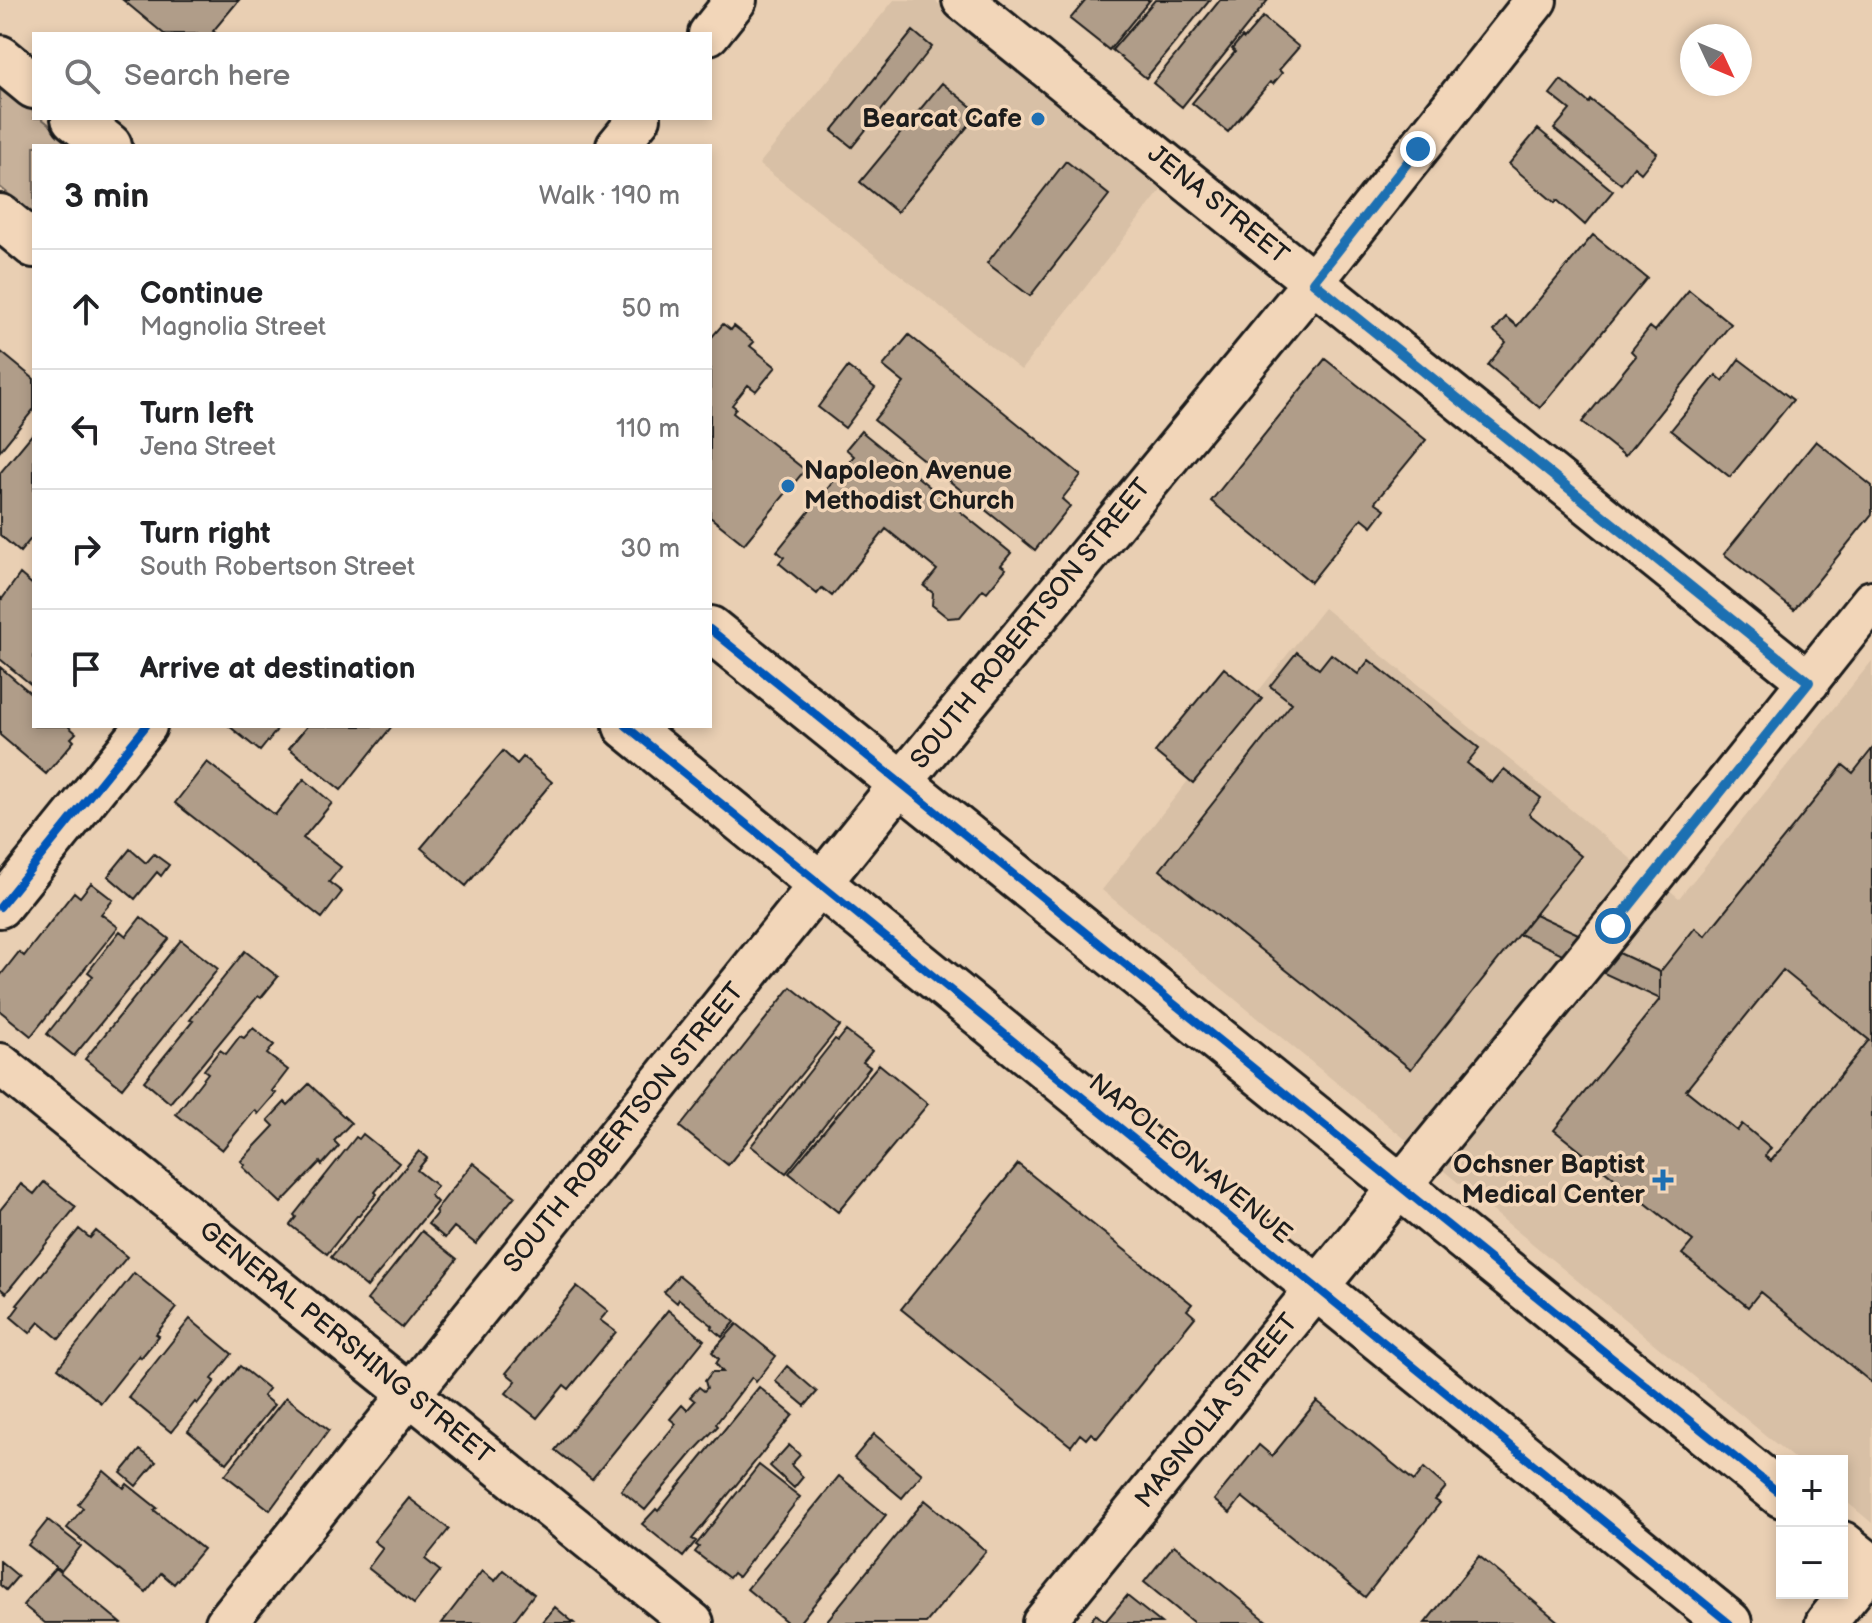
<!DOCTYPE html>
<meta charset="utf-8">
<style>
:root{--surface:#fff;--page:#f2f2f2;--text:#202124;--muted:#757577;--line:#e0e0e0}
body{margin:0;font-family:"Balsamiq Sans",sans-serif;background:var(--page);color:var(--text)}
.controls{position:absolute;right:24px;bottom:24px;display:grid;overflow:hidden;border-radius:0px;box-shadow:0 4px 12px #0003}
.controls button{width:72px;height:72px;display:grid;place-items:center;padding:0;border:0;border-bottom:2px solid var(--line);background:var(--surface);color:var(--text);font:40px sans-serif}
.compass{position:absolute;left:1680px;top:24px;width:72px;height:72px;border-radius:50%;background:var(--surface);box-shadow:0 4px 12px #0003;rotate:134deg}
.stop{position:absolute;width:24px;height:24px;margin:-18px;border:6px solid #1f6fb2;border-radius:50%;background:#fff}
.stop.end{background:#1f6fb2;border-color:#fff;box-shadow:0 2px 8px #0008}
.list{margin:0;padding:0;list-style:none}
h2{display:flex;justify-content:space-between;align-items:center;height:104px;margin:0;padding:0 32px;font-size:34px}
h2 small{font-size:26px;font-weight:400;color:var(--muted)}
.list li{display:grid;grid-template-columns:52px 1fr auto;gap:24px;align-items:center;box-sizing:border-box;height:120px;padding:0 32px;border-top:2px solid var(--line)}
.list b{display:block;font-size:30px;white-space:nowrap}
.list p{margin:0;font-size:26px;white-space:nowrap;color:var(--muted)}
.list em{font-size:26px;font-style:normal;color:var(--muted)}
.icon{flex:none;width:44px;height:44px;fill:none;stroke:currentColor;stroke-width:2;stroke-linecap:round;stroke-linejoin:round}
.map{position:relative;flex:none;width:1872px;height:1623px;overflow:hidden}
.search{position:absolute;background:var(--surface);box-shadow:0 4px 12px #0003;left:32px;top:32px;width:680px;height:88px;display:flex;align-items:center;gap:20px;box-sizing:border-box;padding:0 28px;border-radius:0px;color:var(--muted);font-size:30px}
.panel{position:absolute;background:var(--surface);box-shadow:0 4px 12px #0003;left:32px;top:144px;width:680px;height:584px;border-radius:0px}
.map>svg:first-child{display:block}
.built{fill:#d8c0a6}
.green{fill:#c7b19a;stroke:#72665b;stroke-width:2}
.building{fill:#b09d89;stroke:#1c1c1c;stroke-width:2;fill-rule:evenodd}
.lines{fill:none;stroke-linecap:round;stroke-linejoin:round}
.street-casing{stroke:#1c1c1c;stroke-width:46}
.secondary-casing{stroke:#1c1c1c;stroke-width:50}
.street{stroke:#f2d6b9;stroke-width:40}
.secondary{stroke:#f2d6b9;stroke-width:44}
.cycleway-casing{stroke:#f2d6b9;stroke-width:13}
.cycleway{stroke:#0057b8;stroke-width:8}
.route{stroke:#1f6fb2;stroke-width:10}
.poi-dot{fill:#1f6fb2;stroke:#f2d6b9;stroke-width:3}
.labels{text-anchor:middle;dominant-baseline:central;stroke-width:7;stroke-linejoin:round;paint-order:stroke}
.poi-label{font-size:26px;font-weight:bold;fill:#1c1c1c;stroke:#f2d6b9;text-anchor:end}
.street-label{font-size:26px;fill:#1c1c1c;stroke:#f2d6b9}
</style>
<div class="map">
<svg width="1872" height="1623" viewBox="0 0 1872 1623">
<rect width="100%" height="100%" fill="#e9cfb3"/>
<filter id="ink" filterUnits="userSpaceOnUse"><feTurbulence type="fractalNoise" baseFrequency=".0125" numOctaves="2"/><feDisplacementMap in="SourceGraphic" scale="16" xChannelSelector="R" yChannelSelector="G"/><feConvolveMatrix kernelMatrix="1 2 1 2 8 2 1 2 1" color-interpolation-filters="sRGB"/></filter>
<g filter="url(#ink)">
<path class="built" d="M894 0H934L1162 189 1021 370 759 164Z
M1324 608 1679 898 1872 661V1523L1842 1498V1461H1797L1102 890Z"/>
<path class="green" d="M0 85 34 112V118H41L76 146H34V215L0 187Z"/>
<path class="building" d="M123 0H239L213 31 217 34H164Z
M1086 0H1150L1109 50 1070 19Z
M1155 0H1210L1146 78 1112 50Z
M1220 0H1268L1182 107 1153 83Z
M1263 17 1299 47 1279 70 1282 73 1273 84 1270 82 1228 132 1192 103 1235 52 1232 49 1242 37 1244 39Z
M913 31 932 47 852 147 832 131Z
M1561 80 1589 103 1591 100 1657 153 1641 173 1634 167 1621 184 1554 129 1570 110 1550 94Z
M942 83 979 113 897 212 860 182Z
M1538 129 1613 191 1585 225 1557 200 1555 203 1509 164Z
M1066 161 1109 195 1030 296 987 263Z
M1593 235 1647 278 1540 408 1488 365 1506 342 1494 331 1506 317 1517 326Z
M1689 290 1731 324 1625 456 1582 422 1636 356 1631 351 1650 327 1655 331Z
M723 324 731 330 734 326 754 342 750 346 776 367 756 391 748 385 732 405 736 408 733 413 805 470 744 544 710 517V339Z
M909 335 1081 475 1062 499 1070 506 1035 550 874 420 904 383 883 366Z
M0 351 34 379V409L0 451Z
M1325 359 1426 440 1375 502 1385 509 1372 526 1362 518 1311 582 1211 501Z
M1739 359 1793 400 1730 477 1671 430 1716 375 1723 381Z
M848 367 875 388 845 428 818 407Z
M861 431 1011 553 1001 565 1006 569 987 592 983 589 960 617 948 618 932 605 933 593 924 586 937 570 886 529 832 596 822 588 817 594 779 563 784 557 777 551 854 456 846 449Z
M34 432V535L20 552 0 535V473Z
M1816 441 1872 486V514L1794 610 1724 554Z
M20 574 34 586V687L0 659V597L2 599Z
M1297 652 1319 669 1331 654 1358 674 1369 660 1479 748 1467 763 1492 783 1504 769 1541 798 1529 814 1581 856 1411 1069 1160 870 1292 703 1270 686Z
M0 667 34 696V726H68L76 733 71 738 74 741 46 774 0 735Z
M1224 668 1262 699 1193 783 1155 752Z
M229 726H280L260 751Z
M307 726H392L341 790 289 748Z
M1872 749V1383L1760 1292 1748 1307 1682 1254 1693 1241 1554 1130 1660 999V972L1695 928 1705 936 1843 765 1853 773ZM1783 970 1869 1040 1771 1161 1765 1156 1771 1148 1742 1124 1737 1131 1686 1090Z
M503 751 517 764 523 757 552 782 466 886 421 848Z
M207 762 275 815 304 779 332 803 303 838 341 867 329 882 342 892 322 918 175 803Z
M130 849 146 863 154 854 169 865 161 876 157 872 135 899 108 876Z
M91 883 113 900 101 914 118 927 31 1036 0 1011V976L19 952 24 956 74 892 80 897Z
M1535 914 1660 972V999L1519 934Z
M141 917 169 939 74 1056 47 1034 93 976 88 972 120 931 126 936Z
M181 940 218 969 122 1088 85 1059Z
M245 951 278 977 261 998 258 996 170 1103 144 1081 193 1021 190 1020Z
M791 987 840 1026 728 1165 680 1127Z
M253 1028 274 1045 267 1054 288 1070 272 1091 276 1093 258 1114 255 1110 222 1150 176 1114 208 1073 204 1070 220 1050 226 1054 240 1036 244 1038Z
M846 1031 872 1051 863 1062 870 1067 786 1173 751 1146 835 1039 838 1041Z
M879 1064 928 1104 838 1212 789 1173Z
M309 1084 351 1123 334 1141 339 1146 322 1165 320 1162 281 1203 243 1167 245 1165 241 1161 274 1126 268 1120 285 1102 288 1105Z
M363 1134 399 1163 375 1192 377 1194 359 1216H357L327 1254 290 1225 296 1217 294 1215 356 1137 359 1139Z
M419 1151 427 1158 417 1170 437 1186 430 1195 437 1202 367 1287 331 1257Z
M473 1163 515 1196 476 1244 454 1227 445 1238 428 1224 437 1213 435 1211Z
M1018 1164 1192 1304 1187 1310 1195 1317 1097 1438 1091 1433 1086 1439 1080 1434 1071 1446 901 1309Z
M44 1182 76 1207 6 1293 0 1288V1210L21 1184 34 1194Z
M79 1229 90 1238 96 1231 127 1257 59 1339 39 1322 30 1333 11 1317 19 1306 17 1305Z
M422 1231 457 1259 402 1328 367 1300Z
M134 1273 177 1308 156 1334 159 1336 141 1358 139 1355 101 1403 58 1368Z
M679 1275 735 1322 722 1337 711 1328 713 1326 679 1299 677 1303 664 1292Z
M577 1286 608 1311 600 1320 616 1332 569 1389 564 1385 537 1418 506 1393 516 1381 506 1373Z
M668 1310 704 1340 592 1479 555 1450Z
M190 1319 232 1354 212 1379 215 1381 197 1404 195 1402 171 1432 128 1397Z
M737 1324 776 1356 756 1382 752 1377 716 1424 718 1426 695 1450 645 1510 621 1490 676 1424 670 1419 682 1405 687 1410 695 1401 690 1397 699 1387 704 1391 707 1388 705 1381 712 1372H723L716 1364 719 1359 712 1352Z
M240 1366 269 1389 263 1396 274 1405 227 1463 188 1431Z
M787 1366 817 1392 805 1406 775 1381Z
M759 1387 793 1415 692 1539 696 1541 683 1557 642 1524 656 1509 658 1511Z
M286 1397 329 1430 270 1510 225 1475Z
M1317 1401 1414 1481 1424 1468 1446 1487 1435 1500 1440 1503 1365 1597 1242 1497 1230 1513 1214 1500 1259 1445 1272 1456Z
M874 1434 922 1474 902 1498 854 1458Z
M789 1445 800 1455 791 1465 803 1477 794 1488 770 1466Z
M140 1450 156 1462 136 1486 121 1473Z
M759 1465 800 1497 738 1577 733 1573 729 1578 695 1552 699 1547 696 1545Z
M104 1471 124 1488 127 1484 157 1508 154 1510 203 1549 174 1584 161 1573 146 1592 67 1528 83 1508 78 1504Z
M839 1476 886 1515 799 1623H788L747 1589Z
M409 1498 449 1529 425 1559 440 1571 414 1604 368 1568 383 1548 374 1541Z
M925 1500 986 1551 926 1623H825Z
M48 1520 81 1546 61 1571 28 1545Z
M1174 1545 1269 1623H1194L1144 1582Z
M1479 1556 1560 1623H1425Z
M0 1561 18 1576 6 1590 0 1585Z
M55 1568 121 1623H45L23 1605Z
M504 1570 534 1594 512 1623H442L482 1571 495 1581Z
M1127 1596 1161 1623H1089L1096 1614 1105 1622Z
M555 1607 574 1623H542Z"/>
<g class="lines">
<g class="street-casing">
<path id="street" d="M963 0 1809 682
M709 34 736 0
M617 146 640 118
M0 907 146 726
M0 1064 693 1623
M226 1623 901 783 1313 282 1536 0
M1043 1623 1613 926 1872 601
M1826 1623 1872 1566"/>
</g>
<g class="secondary-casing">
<path id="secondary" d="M0 58 34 86
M74 118 109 146
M0 217 34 245
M710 629 1782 1495
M626 726 1729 1623
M1842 1544 1872 1568"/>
</g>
<use href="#street" class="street"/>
<use href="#secondary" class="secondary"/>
<g class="cycleway-casing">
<path id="cycleway" d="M710 629 1782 1495
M626 726 1729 1623
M0 907 146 726"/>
</g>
<use href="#cycleway" class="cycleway"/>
</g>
</g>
<g class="lines" filter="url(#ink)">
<path class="route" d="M1418 149 1313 282 1809 682 1613 926"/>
</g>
<g class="poi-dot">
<circle cx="1038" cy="119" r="8"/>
<circle cx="788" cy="486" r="8"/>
<path d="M1659 1168h8v8h8v8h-8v8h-8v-8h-8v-8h8z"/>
</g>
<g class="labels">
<g class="poi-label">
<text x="1022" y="119">Bearcat Cafe</text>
<text x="804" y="471" text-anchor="start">Napoleon Avenue<tspan x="804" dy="30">Methodist Church</tspan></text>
<text x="1645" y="1165">Ochsner Baptist<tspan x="1645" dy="30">Medical Center</tspan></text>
</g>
<g class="street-label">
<text transform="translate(1218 205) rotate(39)">JENA STREET</text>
<text transform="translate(1031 624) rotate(-51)">SOUTH ROBERTSON STREET</text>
<text transform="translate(624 1128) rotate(-51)">SOUTH ROBERTSON STREET</text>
<text transform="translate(1190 1159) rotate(39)">NAPOLEON AVENUE</text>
<text transform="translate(346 1343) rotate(39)">GENERAL PERSHING STREET</text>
<text transform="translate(1217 1411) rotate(-51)">MAGNOLIA STREET</text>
</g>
</g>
</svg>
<div class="controls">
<button>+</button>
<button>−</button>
</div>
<svg class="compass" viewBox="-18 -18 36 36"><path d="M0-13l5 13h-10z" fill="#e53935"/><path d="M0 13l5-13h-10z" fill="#757577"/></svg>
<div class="stop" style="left:1613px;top:926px"></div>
<div class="stop end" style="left:1418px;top:149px"></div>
<div class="search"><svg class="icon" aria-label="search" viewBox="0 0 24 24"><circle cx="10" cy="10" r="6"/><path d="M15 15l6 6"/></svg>Search here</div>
<section class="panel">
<h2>3 min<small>Walk · 190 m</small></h2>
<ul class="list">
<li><svg class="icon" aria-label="ahead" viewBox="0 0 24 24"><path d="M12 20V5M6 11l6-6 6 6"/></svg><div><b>Continue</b><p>Magnolia Street</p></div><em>50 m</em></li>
<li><svg class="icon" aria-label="left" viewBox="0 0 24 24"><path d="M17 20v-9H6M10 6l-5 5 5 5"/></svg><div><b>Turn left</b><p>Jena Street</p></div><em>110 m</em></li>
<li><svg class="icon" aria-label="right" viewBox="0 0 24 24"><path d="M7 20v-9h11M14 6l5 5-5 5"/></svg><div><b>Turn right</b><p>South Robertson Street</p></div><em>30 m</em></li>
<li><svg class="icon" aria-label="arrive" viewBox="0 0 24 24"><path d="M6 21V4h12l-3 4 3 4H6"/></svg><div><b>Arrive at destination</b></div></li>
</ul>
</section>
</div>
